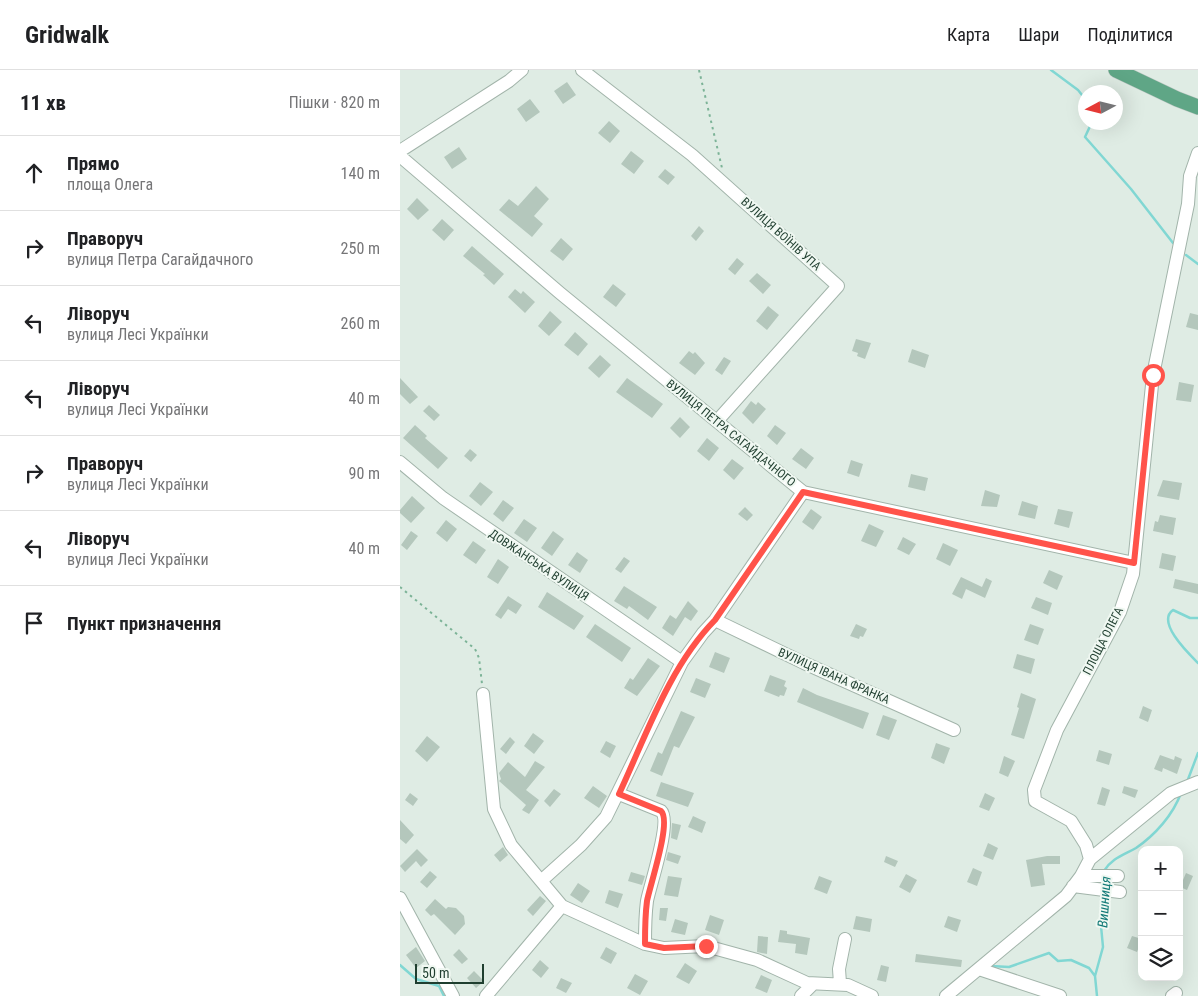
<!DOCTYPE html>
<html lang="uk">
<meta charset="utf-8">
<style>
:root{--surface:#fff;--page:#f2f2f2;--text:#202124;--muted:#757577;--line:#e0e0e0}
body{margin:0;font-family:"Roboto Condensed",sans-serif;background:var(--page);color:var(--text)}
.controls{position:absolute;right:15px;bottom:15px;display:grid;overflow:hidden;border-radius:10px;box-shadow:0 5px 20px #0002}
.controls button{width:45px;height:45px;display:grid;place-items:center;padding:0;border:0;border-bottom:1px solid var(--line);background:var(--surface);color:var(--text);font:25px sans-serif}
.compass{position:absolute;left:678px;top:15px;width:45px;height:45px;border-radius:50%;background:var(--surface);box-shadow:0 5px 20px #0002;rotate:263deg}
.scale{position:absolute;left:15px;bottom:12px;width:69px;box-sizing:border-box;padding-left:5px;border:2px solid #1f3e2f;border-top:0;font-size:14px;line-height:18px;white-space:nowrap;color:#1f3e2f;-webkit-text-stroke:4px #f0f8f2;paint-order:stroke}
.stop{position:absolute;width:15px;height:15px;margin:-11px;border:4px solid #ff534a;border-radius:50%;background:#fff}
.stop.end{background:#ff534a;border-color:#fff;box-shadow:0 1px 5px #0008}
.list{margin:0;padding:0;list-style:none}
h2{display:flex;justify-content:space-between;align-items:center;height:65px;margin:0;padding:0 20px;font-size:21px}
h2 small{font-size:16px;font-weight:400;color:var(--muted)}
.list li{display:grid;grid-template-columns:32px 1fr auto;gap:15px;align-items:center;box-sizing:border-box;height:75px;padding:0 20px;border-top:1px solid var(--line)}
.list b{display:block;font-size:19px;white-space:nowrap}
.list p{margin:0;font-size:16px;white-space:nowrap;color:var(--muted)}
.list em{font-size:16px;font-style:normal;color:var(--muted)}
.icon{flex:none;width:28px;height:28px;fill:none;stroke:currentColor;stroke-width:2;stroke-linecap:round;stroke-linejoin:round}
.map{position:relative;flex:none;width:798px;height:926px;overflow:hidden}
header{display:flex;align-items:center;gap:30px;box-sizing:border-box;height:70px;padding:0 25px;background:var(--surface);border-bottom:1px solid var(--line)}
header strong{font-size:24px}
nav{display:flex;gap:28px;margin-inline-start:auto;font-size:18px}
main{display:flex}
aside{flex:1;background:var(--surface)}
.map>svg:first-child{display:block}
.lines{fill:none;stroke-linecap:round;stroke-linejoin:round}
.stream{stroke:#81d7d3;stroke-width:2.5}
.building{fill:#b4c7bc}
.minor-casing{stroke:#a2b4aa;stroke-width:14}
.major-casing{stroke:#c0c9c5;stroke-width:16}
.path{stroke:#7cb397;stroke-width:2;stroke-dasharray:2.5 4;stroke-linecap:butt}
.minor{stroke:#fff;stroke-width:12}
.major{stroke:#5fa686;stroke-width:15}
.route{stroke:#ff534a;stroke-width:6}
.labels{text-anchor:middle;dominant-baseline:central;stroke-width:4;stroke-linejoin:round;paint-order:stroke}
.street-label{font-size:12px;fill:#1f3e2f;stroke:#f0f8f2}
.water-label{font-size:14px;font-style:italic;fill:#137a77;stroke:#f0f8f2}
</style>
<header>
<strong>Gridwalk</strong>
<nav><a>Карта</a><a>Шари</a><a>Поділитися</a></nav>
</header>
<main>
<aside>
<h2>11 хв<small>Пішки · 820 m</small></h2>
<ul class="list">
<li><svg class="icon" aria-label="ahead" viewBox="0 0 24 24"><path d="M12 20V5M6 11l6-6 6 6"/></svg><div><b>Прямо</b><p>площа Олега</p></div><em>140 m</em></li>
<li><svg class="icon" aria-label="right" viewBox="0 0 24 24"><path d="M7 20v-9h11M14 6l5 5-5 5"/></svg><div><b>Праворуч</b><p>вулиця Петра Сагайдачного</p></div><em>250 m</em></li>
<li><svg class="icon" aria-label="left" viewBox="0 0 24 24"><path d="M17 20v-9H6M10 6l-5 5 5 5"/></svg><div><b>Ліворуч</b><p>вулиця Лесі Українки</p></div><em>260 m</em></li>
<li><svg class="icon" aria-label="left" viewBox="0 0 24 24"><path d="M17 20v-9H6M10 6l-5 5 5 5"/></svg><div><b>Ліворуч</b><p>вулиця Лесі Українки</p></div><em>40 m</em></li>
<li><svg class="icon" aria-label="right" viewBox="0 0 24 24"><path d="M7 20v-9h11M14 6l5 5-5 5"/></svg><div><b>Праворуч</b><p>вулиця Лесі Українки</p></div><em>90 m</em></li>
<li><svg class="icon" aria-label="left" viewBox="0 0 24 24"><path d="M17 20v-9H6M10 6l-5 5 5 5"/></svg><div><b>Ліворуч</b><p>вулиця Лесі Українки</p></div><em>40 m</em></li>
<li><svg class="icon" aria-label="arrive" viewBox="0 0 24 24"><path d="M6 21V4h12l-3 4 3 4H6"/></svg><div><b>Пункт призначення</b></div></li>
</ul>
</aside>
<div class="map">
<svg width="798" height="926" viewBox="0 0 798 926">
<rect width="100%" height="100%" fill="#dfece4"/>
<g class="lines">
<path class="stream" d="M651 0 678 20 686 30
M692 52 685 67 731 119 773 173
M786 185 798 194
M798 548H790L773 540C756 552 788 583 798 593
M787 712 798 683
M704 801C712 788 724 785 736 778 755 765 773 745 781 723
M0 895 16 909 39 916 44 926
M591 896 609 897 649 883 658 891 671 890 689 898 695 906
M697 926 695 906 703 877 701 856 705 824"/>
</g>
<path class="building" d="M167 12 176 25 163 34 154 21Z
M130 29 140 42 126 52 117 39Z
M209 51 220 61 210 73 198 63Z
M59 77 67 89 52 99 44 87Z
M231 81 244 91 234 104 221 94Z
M265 99 275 107 268 115 258 107Z
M136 116 149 129 134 146 143 154 132 167 99 140 109 129 118 136Z
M17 128 29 140 18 150 7 139Z
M42 149 54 160 44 171 32 160Z
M299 156 304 161 296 171 291 166Z
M161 168 173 179 163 191 150 181Z
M72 176 104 204 94 215 83 205 85 204 63 186Z
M337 188 344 194 335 205 328 199Z
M357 203 371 215 363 224 349 211Z
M213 214 226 224 216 237 203 227Z
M115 219 121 224 123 221 135 232 125 243 108 227Z
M368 236 379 245 367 260 356 251Z
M150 241 162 252 149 266 138 256Z
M790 243 798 245V260L786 257Z
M175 262 188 274 178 286 164 275Z
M456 269 471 273 465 289 457 286 458 283 452 281Z
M512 279 529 285 525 298 508 292Z
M289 281 293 284 295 282 305 293 295 305 279 293Z
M200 285 211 295 199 308 188 298Z
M324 287 331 291 322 305 315 300Z
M0 308 18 327 10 334 0 324Z
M227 308 263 334 252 348 216 322Z
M779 312 794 315 791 332 776 330Z
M351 331 356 335 358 332 366 339 353 354 342 343Z
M29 335 40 345 34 351 23 341Z
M280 347 290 357 280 368 270 358Z
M15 355 27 366 25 368 48 388 38 399 3 368Z
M375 355 386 363 377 375 367 366Z
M307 368 319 378 309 391 297 381Z
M401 378 414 388 406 399 392 389Z
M70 379 77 385 71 392 64 386Z
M332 389 344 398 334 410 323 400Z
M451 390 463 394 459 407 447 403Z
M511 404 528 408 525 421 508 417Z
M763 410 782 413 779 430 757 426Z
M80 412 93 422 81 436 69 426Z
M585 420 600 425 597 437 581 436Z
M12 426 25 438 11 453 0 443V440Z
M103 430 114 438 103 452 93 444Z
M622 431 638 436 635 449 618 445Z
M345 437 353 445 347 451 338 444Z
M411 439 422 447 413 460 402 452Z
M658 439 673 442 669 458 654 454Z
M760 445 776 448 773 465 753 461 755 451 758 452Z
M124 449 137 458 127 472 114 463Z
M46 450 57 459 47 472 36 463Z
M469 454 484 461 476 477 461 471Z
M11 461 18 466 7 480 1 475Z
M153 461 164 469 152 486 141 478Z
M503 467 516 474 509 485 497 479Z
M73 471 86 480 76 494 63 485Z
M543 473 558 480 550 496 536 489Z
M177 482 188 490 180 503 168 495Z
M762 483 776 486 773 501 759 498Z
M224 487 230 491 221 503 215 499Z
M98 489 109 497 98 514 87 507Z
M649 500 663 506 657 520 643 513Z
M561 507 582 517 586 508 592 511 585 528 566 519 562 529 552 524Z
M775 509 798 514V524L773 518Z
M224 516 257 537 248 550 229 536 227 539 214 531Z
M147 522 184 546 174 560 138 537Z
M108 526 122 535 116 544 108 539 101 549 95 545Z
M636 527 652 533 648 545 631 538Z
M288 531 298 541 291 551 285 547 273 566 262 558 270 545 276 549Z
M195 554 231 578 222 592 186 567Z
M456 554 467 559 463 567 460 566 459 569 450 566Z
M630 554 644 559 638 575 624 570Z
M315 582 330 588 324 603 309 597Z
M617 584 635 589 631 604 613 598Z
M248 588 260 596 237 626 224 618 230 608 233 610Z
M370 605 386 611 384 616 387 618 384 626 380 625 379 627 364 621Z
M296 608 311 614 305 628 290 622Z
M403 618 417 625 469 643 463 659 397 632Z
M621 623 636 629 624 669 611 665 619 638 617 637Z
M743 636 752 640 748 652 739 648Z
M281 641 295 647 279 678 274 676 262 706 250 701 258 682 262 684Z
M483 645 497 650 489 670 476 665Z
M133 663 144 671 134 684 124 676Z
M27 666 40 677 27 692 15 681Z
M110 667 115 672 106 684 100 679Z
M206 671 216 676 210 688 200 682Z
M536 673 550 678 544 694 531 688Z
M699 680 712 684 709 695 696 691Z
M760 685 774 690 775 686 782 689 777 704 763 698 762 702 754 699Z
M604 686 615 691 608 707 599 703Z
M135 691 145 697 126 720 139 730 129 744 122 740 126 735 99 711 101 709 99 703 108 692 125 707Z
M261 712 294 723 288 737 256 726Z
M193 716 207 726 199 738 184 728Z
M724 716 738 720 735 728 722 723Z
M702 717 710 720 705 736 697 734Z
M154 719 161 724 150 737 144 731Z
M10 723 18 729 13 736 5 730Z
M585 723 595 728 589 741 579 737Z
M293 746 306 752 302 763 288 757Z
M0 750 14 765 6 774 0 769Z
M272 753 281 755 277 770 271 768Z
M588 773 598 778 593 790 583 786Z
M103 777 108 785 100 792 94 785Z
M17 779 28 790 21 797 16 791 5 802 0 796Z
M268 782 281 786 278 794 266 790Z
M486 786 498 791 495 797 484 792Z
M647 786H660V794H642L645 815 631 817 626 790Z
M573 798 582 802 577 816 567 812Z
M30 801 37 807 27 818 20 812Z
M231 802 245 806 242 815 228 811Z
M786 803 793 806 787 820 780 817Z
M506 804 517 810 510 823 499 817Z
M268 806 282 808 278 827 264 825Z
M419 806 432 811 427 824 414 819Z
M178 813 190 821 182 833 170 825Z
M209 820 223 824 218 838 205 833Z
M140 826 146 831 133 846 127 840Z
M35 829 46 839 48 837 56 838 64 846 65 854 55 865 34 844 31 846 25 840Z
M260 838H268L266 851 259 850Z
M310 845 324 850 319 865 305 860Z
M456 846 472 849 470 862 453 859Z
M548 846 561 850 557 862 544 857Z
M275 849 288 853 285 865 271 862Z
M380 860 387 861V864L410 868 407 885 395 883 396 874 378 872Z
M358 866 368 867 367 884 357 882Z
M732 866 742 869 737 882 727 878Z
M16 877 25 891 16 898 6 885Z
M206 877 217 883 211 894 200 888Z
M59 879 68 889 62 894 53 885Z
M516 884 562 890 561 897 515 892Z
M140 890 149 898 141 908 132 900Z
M285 893 297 901 289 914 276 907Z
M481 895 489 897 486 912 477 910Z
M74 901 84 911 76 918 67 908Z
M235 904 248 911 240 925 227 918Z
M361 905 372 910 367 923 355 918Z
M161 908 172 913 166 923 156 918Z"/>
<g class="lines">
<g class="minor-casing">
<path id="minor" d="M182 0 292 85 438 216 317 351
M0 81 109 11 122 0
M0 86 160 223 403 422 734 493
M0 392 43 428 282 592
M315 550 404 593 554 660
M83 624 94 739 111 775 141 811
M219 724 261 741C272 751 250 815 247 831 245 846 245 860 245 874
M690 789 771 723 798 712
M681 806H718
M673 816 720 822
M0 828 53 926
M162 836 141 811 181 775 206 747 282 592 303 563 315 550 403 422
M579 899 660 926
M440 913 439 899 445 869
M86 926 162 836 245 874 264 878 306 876 357 890 407 913 448 915 472 926
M401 926 413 914
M546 926 666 826 681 806 690 789 686 775 671 751 635 731 634 720 657 660 720 542 733 504 753 305 788 134 790 106 798 83
M772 926 776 923"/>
</g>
<g class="major-casing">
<path id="major" d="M716 0 777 29 798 37"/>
</g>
<path class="path" d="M299 0 322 98
M0 517 75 579 79 588 82 614"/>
<use href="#minor" class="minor"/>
<use href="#major" class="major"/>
</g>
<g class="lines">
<path class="route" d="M306 876 264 878 245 874C245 860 245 846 247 831 250 815 272 751 261 741L219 724C246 666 269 597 315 550L403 422 734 493 753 305"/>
</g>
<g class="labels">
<g class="street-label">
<text transform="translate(381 164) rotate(42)">ВУЛИЦЯ ВОЇНІВ УПА</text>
<text transform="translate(331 363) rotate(39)">ВУЛИЦЯ ПЕТРА САГАЙДАЧНОГО</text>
<text transform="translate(139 495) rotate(34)">ДОВЖАНСЬКА ВУЛИЦЯ</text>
<text transform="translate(703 571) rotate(-63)">ПЛОЩА ОЛЕГА</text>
<text transform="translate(434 606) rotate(24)">ВУЛИЦЯ ІВАНА ФРАНКА</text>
</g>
<g class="water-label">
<text transform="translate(704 832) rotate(-86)">Вишниця</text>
</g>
</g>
</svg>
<div class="controls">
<button>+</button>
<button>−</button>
<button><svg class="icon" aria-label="layers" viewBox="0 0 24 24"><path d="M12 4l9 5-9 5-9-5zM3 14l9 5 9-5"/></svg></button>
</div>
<svg class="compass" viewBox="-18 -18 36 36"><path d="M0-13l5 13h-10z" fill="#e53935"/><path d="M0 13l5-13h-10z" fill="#757577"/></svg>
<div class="scale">50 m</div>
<div class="stop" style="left:753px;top:305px"></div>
<div class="stop end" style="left:306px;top:876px"></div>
</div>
</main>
